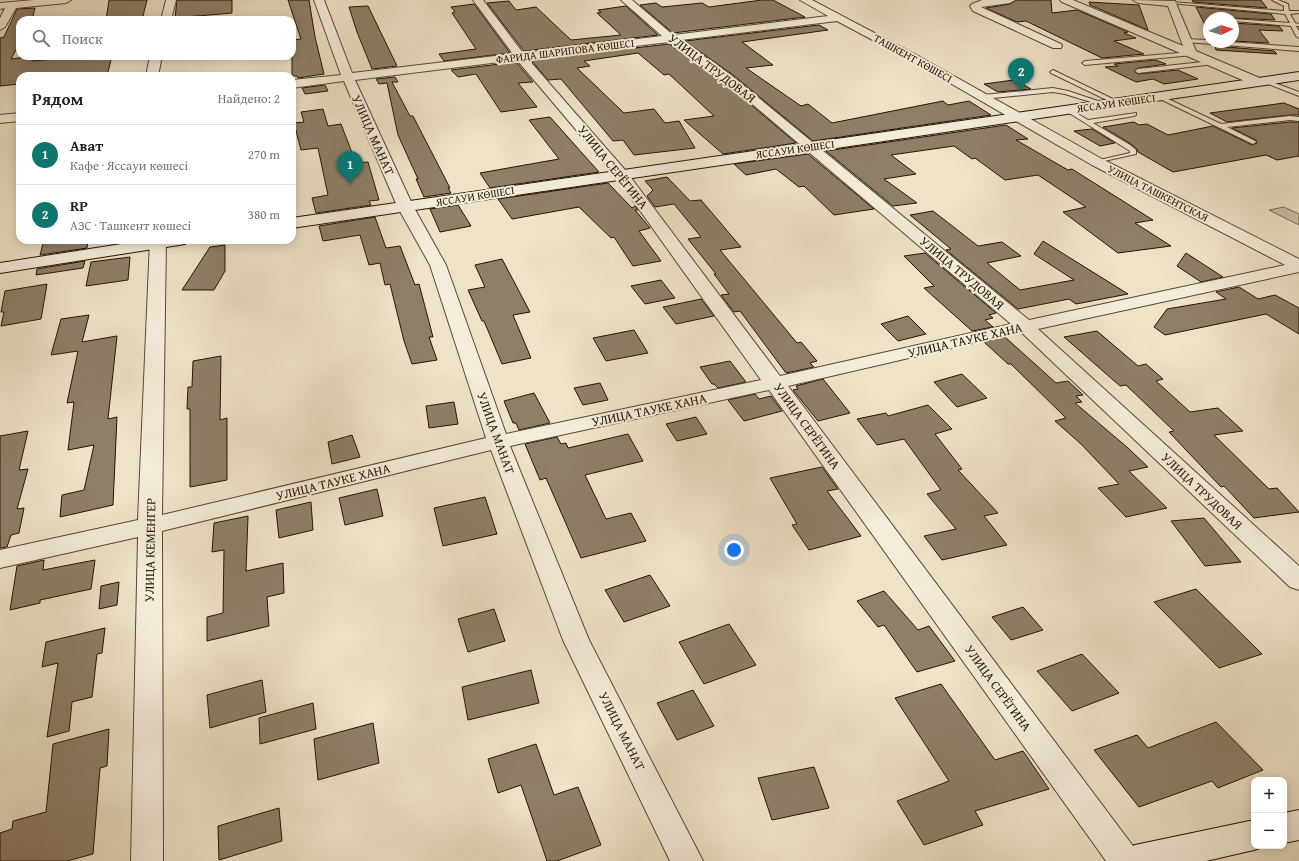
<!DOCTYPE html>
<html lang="ru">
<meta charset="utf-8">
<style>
:root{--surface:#fff;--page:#f2f2f2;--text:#222;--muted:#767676;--line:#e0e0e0;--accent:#0f766e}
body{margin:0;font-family:"Gentium Book Plus",serif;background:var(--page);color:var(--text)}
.controls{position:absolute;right:12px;bottom:12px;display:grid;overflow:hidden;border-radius:8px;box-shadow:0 2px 10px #0003}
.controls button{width:36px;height:36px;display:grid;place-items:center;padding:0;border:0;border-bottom:1px solid var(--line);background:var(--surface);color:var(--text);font:20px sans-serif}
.compass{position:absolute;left:1203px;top:12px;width:36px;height:36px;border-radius:50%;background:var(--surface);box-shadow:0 2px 10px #0003;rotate:86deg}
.you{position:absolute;left:734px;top:550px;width:14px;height:14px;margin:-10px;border:3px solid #fff;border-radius:50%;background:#1a73e8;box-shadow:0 0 0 6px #1a73e833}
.badge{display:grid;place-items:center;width:26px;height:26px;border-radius:50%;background:var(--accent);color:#fff;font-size:13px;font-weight:700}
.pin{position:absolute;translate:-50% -33px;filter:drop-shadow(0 1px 2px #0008)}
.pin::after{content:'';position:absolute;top:21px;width:14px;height:12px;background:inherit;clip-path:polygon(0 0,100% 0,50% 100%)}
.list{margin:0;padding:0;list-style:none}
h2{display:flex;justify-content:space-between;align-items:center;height:52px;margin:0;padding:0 16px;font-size:17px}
h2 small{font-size:13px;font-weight:400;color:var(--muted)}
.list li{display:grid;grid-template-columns:26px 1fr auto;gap:12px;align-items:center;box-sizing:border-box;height:60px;padding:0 16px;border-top:1px solid var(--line)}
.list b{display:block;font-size:15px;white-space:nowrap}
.list p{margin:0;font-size:13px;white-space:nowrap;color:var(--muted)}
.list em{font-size:13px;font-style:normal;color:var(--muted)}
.icon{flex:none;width:22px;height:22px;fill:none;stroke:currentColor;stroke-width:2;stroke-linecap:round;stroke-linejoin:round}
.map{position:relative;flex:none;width:1299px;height:861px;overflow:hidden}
.search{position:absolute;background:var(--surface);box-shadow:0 2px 10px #0003;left:16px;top:16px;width:280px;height:44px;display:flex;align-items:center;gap:10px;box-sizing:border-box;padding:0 14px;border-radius:12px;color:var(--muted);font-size:15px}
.panel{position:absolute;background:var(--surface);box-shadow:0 2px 10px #0003;left:16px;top:72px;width:280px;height:172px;border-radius:12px}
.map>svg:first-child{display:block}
.green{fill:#ccc0a6;stroke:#786a54}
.building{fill:#8e7f69;stroke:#251303}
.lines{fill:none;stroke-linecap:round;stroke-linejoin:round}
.lane-casing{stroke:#574734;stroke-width:2}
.street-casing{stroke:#574734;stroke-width:2}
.secondary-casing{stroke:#251303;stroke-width:2}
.lane{fill:#f4eddb;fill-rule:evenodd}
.street{fill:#f4eddb;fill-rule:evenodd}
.secondary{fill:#f4eddb;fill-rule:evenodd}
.labels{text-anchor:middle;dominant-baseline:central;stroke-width:4;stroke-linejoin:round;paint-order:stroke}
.far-street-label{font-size:11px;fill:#251303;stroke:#f4eddb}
.street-label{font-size:13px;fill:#251303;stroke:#f4eddb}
</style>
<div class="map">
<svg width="1299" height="861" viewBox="0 0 1299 861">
<rect width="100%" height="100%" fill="#eee3c7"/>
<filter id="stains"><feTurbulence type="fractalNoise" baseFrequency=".005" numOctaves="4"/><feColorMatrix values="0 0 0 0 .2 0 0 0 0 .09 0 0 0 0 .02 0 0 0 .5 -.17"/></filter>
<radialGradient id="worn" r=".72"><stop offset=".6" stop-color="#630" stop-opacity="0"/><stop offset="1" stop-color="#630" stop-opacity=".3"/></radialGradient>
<path class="green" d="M1284 207 1299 214V225L1269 210Z"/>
<path class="building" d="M109 0H147L142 20H106Z
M177 0H232V13L175 18Z
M288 0H309L315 37 324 74 298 78 297 76H292V40L301 39Z
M762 0H773L805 17 673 33 640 5 656 3 662 7 702 3 709 7Z
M1016 0H1051L1052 13 1077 10 1128 32 1124 33 1136 38 1114 41 1144 54 1102 58 1026 21 1017 22 986 8 1010 4Z
M1192 0H1261L1267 8 1193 2Z
M509 1 516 10 536 7 571 40 621 35 597 13 601 12 598 10 626 6 658 35 524 51 487 3Z
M1089 2 1139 5 1148 30 1090 5Z
M474 4 510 53 444 61 439 54 476 49 452 13 455 12 451 7Z
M368 6 397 66 372 69 357 32 349 7Z
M1196 7 1271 14 1275 20 1233 18H1209V29L1208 26 1205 25Z
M35 8 32 20H20V42L11 59 34 56 32 61 90 56H112L107 76H20V84L0 86V38L4 37 17 9Z
M1233 23 1279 26 1283 31 1259 30 1269 43 1233 41Z
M819 25 828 30 742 42 773 65 746 68 801 106 808 104 832 123 943 101 948 105 969 101 991 115 813 141 733 75 685 41Z
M669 44 723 81 796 143 723 154 684 120 714 116 669 74 664 75 638 53 584 61 590 66 577 68 624 113 654 109 665 123 679 121 695 148 634 155 623 140 613 141 561 79 548 80 531 60Z
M1215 46 1274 51 1277 54 1216 50Z
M1156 60 1166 64 1138 68 1134 71 1138 74 1178 70 1198 79 1164 84 1153 79 1136 82 1105 67 1118 66 1114 64Z
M516 62 533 82 518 83 537 107 501 112 476 74 458 77 451 70Z
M395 77 398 82H392L410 116H413L450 188H448L451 193 424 197 416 179H418L398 135 387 83 379 84 376 79Z
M1014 80 1031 89 998 92 984 84Z
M325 85 328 91 305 94 302 88Z
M1284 103 1299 109V115H1290L1227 122 1210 113Z
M323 109 328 126 341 124 356 163 368 162 379 200 369 201 371 205 316 213 312 198 328 195 318 148 301 150 294 123 304 122 301 112Z
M550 117 599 172 490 188 480 173 559 159 529 120Z
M1134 122 1139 125 1147 124 1168 135 1213 126 1252 145 1257 143 1256 140 1232 128 1290 122H1299V156L1277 160 1266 155 1173 172 1138 152 1137 149 1131 144 1103 127Z
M1006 125 1028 139 1016 140 1068 170 1072 169 1153 220 1135 223 1171 246 1118 253 1063 212 1086 207 1038 175 1005 180 975 158 972 159 954 146 891 155 916 174 884 179 917 203 893 206 826 151Z
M1092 129 1115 143 1100 146 1074 131Z
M808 154 874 209 834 215 804 186 799 187 776 169 746 175 734 164Z
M667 177 690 201 701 200 741 247 720 250 797 343 801 342 817 361 810 363 814 367 786 373 740 311 734 312 721 295 729 294 714 274H716L688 239 701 237 674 204 655 207 647 196 653 190 645 181Z
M608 183 632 208 635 206 638 210H635L650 228 639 231 661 261 633 266 614 237 611 238 579 207 512 219 498 199Z
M458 205 471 226 440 232 430 209Z
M933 211 978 246 1002 242 1021 256 987 263 1020 290 1074 280 1034 254 1043 241 1128 294 1076 304 1069 299 1018 309 946 250 951 249 910 215Z
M375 217 386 248 400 246 415 285 419 284 433 337H429L437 360 412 364 404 341 390 284 385 285 380 263 369 265 360 235 323 241 319 226Z
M44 240H88L87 248 40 255Z
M225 245V271L214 290H182L210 247Z
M925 253 996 313 989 315 993 318 985 320 993 327 972 331 924 288 934 286 904 256Z
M1186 253 1223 277 1201 282 1177 266Z
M130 257 128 280 86 286 91 262Z
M502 259 530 312 513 315 531 358 502 364 484 321H482L468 290 485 287 475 265Z
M85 261 83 268 36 275 37 269Z
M661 280 675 298 645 304 631 286Z
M47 284 41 319 1 326 4 312H1L5 291Z
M1239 287 1258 299 1275 295 1299 308V334L1266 314 1165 335 1154 327 1167 309 1226 299 1216 292Z
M701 299 714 316 676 324 663 307Z
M89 315 82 342 117 336 108 419 117 417 113 505 60 517 62 495 84 490 94 445 68 450 74 402 67 403 78 351 51 355 61 319Z
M908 316 926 334 898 341 881 324Z
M634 330 648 353 606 361 593 338Z
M1097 331 1138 366 1146 364 1163 379 1156 381 1190 412 1218 408 1243 431 1214 435 1269 489 1277 488 1299 512 1254 518 1224 486 1221 487 1169 432 1174 431 1126 385 1120 386 1064 337Z
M1005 337 1056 383 1068 381 1083 395 1076 396 1082 402 1075 403 1128 448 1148 467 1129 471 1167 508 1126 517 1098 488 1119 484 1081 444 1055 421 1066 418 1011 364H1008L984 342Z
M221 356 220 420 227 418V480L190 487V409H187L188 387H192L193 361Z
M730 361 746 382 718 388 714 384H712L700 367Z
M962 374 987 398 957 407 934 382Z
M823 379 850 413 818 421 793 390 798 389 796 386Z
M600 383 608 400 583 405 574 388Z
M534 393 550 423 519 430 516 423H513L504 401Z
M755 394 759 399 771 396 782 411 744 421 728 400Z
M454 402 458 424 429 428 426 406Z
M928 405 952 429 935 434 962 469 958 470 998 513 984 516 1007 545 942 560 924 536 956 529 927 494 941 490 904 439 877 445 857 419 886 413 888 416Z
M696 417 707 434 677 441 666 424Z
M28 431 19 470 28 469 17 509 24 508 19 533 11 535 7 547 0 548V436Z
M628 434 643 461 585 475 606 519 631 513 646 541 581 558 546 478 540 480 525 444 557 437 561 444 566 443 568 448Z
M352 435 360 457 332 464 328 442Z
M822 467 838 489 827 491 861 536 809 550 792 525 797 524 770 478Z
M377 489 383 516 345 525 339 498Z
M485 497 497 534 443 546 434 508Z
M311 502 313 530 279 538 276 510Z
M248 516 246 571 283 563 284 593 267 597 269 626 207 641V617L223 613 224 550 212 552 214 523Z
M1204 518 1241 562 1205 566 1171 521Z
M44 560 43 570 95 560 91 589 40 600V603L10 610 17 566Z
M650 575 670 606 624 622 605 590Z
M119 582 117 605 99 609 101 586Z
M1196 589 1262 654 1219 668 1154 602Z
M884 591 918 630 929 626 955 661 917 672 884 625 878 627 857 601Z
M1023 607 1043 630 1011 640 992 617Z
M494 609 505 641 468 652 458 619Z
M729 624 756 665 704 684 679 642Z
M105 628 102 653 97 654 92 697 72 702 69 731 47 737 58 663 42 667 46 642Z
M1082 654 1119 693 1072 711 1037 671Z
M531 670 539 703 468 720 462 687Z
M262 680 266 712 210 728 207 695Z
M941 684 995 760 1023 751 1049 789 975 811 983 825 924 845 897 801 949 781 895 698Z
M693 690 714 726 677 740 657 703Z
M313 703 316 729 260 744 259 718Z
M1216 722 1263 770 1218 788 1212 781 1139 807 1094 750 1137 735 1148 748Z
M373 723 379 763 318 780 314 739Z
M109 729 107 766 100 768 93 854 67 861H0V833L12 829 13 821 46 812 53 744Z
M536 744 554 795 578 787 601 845 557 861H547L521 785 498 793 488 759Z
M814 767 829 808 772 820 758 778Z
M279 808 282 841 219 860 218 826Z"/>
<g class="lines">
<g class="lane-casing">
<path id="lane" d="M1272 0H1278L1288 4 1289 11H1299V13L1290 14 1295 23 1299 24V26H1296L1299 31V38L1296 36 1291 26 1233 21V19L1290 23 1285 14 1170 3 1172 2 1284 11V6Z
M1184 39 1209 40V42H1230L1299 47V51L1186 42 1184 41Z
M1191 52 1193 53V55L1085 65 1082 63 1085 61Z
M1212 61 1215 63 1214 64 1138 73 1135 71 1138 69Z
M1053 70 1117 101 1118 102 1113 103 1051 73 1050 72Z
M1263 80H1267L1299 92V96L1263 82Z
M1053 88 1068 91 1110 105 1107 107 1065 94 1053 92 983 99 980 97 983 95Z
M1158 96H1162L1221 124 1290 116 1299 117V121L1290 120 1227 127 1255 141 1256 142 1253 144 1158 98Z
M1068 108 1088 120 1136 113V115L1134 116 1093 123 1130 145 1136 150V154L1095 163V161L1130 153V151L1066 111V109Z"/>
</g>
<g class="street-casing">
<path id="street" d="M34 0H71L66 3 16 8 5 27 0 30V18L5 8 0 9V3Z
M166 0H176L171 20H161Z
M314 0H324L352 73 513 54 473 0H483L523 53 662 36 621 0H632L673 35 828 16 800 0H812L920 57 1102 159 1299 259V272L1038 329 1299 566V590L1290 587 1021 332 788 386 1136 850 1141 861H1106L769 390 510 446 589 640 703 861H670L563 640 491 450 162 531 163 861H131L138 537 0 568V550L138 520 150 240H166L162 515 486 438 430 265 397 206 344 81 292 88V80L341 75ZM837 21 912 61 1092 165 1285 265 1029 320 732 76 681 40ZM669 42 724 80 1011 324 780 376 626 171 528 59ZM517 60 616 177 761 380 506 434 446 265 413 206 355 80Z
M982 0H1015L1010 3 981 7 1061 44 1062 46 1061 48H1053L973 11 970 6 972 4Z
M1060 0H1073L1183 46 1168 6 1138 3 1133 0 1175 1 1196 51 1262 79 1264 82 1262 85H1254L1062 2Z
M150 56H162L158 76H146Z
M20 113V121L0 123V115Z"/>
</g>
<g class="secondary-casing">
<path id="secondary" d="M1299 72V80L292 228V218Z
M147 240H187L185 244 179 245 0 273V263Z
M1299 810V840L1284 843V813Z
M1254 820V846H1265L1254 850 1206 861H1118L1123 850 1135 845Z"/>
</g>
<use href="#lane" class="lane"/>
<use href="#street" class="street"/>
<use href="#secondary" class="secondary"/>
</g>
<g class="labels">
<g class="far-street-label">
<text transform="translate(565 51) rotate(-7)">ФАРИДА ШАРИПОВА КӨШЕСІ</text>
<text transform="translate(913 58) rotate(29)">ТАШКЕНТ КӨШЕСІ</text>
<text transform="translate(1116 103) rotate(-8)">ЯССАУИ КӨШЕСІ</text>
<text transform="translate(795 149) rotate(-8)">ЯССАУИ КӨШЕСІ</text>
<text transform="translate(1158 193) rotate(27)">УЛИЦА ТАШКЕНТСКАЯ</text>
<text transform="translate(475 196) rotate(-9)">ЯССАУИ КӨШЕСІ</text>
</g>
<g class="street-label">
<text transform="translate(712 68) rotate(37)">УЛИЦА ТРУДОВАЯ</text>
<text transform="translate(373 135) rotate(66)">УЛИЦА МАНАТ</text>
<text transform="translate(613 167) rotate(51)">УЛИЦА СЕРЁГИНА</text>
<text transform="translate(962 273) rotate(40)">УЛИЦА ТРУДОВАЯ</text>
<text transform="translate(965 340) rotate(-13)">УЛИЦА ТАУКЕ ХАНА</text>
<text transform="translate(649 410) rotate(-12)">УЛИЦА ТАУКЕ ХАНА</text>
<text transform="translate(807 426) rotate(54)">УЛИЦА СЕРЁГИНА</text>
<text transform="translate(496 433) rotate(70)">УЛИЦА МАНАТ</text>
<text transform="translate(333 482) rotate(-14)">УЛИЦА ТАУКЕ ХАНА</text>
<text transform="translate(1202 491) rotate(43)">УЛИЦА ТРУДОВАЯ</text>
<text transform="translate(150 550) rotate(-89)">УЛИЦА КЕМЕНГЕР</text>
<text transform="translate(998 688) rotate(54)">УЛИЦА СЕРЁГИНА</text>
<text transform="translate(622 731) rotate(63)">УЛИЦА МАНАТ</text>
</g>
</g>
<rect width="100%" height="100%" filter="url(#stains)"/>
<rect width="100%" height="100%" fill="url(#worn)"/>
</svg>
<div class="controls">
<button>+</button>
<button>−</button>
</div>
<svg class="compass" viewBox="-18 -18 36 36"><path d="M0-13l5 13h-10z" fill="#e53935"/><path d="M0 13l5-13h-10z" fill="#767676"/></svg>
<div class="you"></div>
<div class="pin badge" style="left:350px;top:184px">1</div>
<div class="pin badge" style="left:1021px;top:91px">2</div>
<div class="search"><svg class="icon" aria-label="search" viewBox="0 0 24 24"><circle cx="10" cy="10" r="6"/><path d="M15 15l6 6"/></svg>Поиск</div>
<section class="panel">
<h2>Рядом<small>Найдено: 2</small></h2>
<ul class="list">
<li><span class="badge">1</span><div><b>Ават</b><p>Кафе · Яссауи көшесі</p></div><em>270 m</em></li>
<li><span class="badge">2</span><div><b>RP</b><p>АЗС · Ташкент көшесі</p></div><em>380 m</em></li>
</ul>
</section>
</div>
